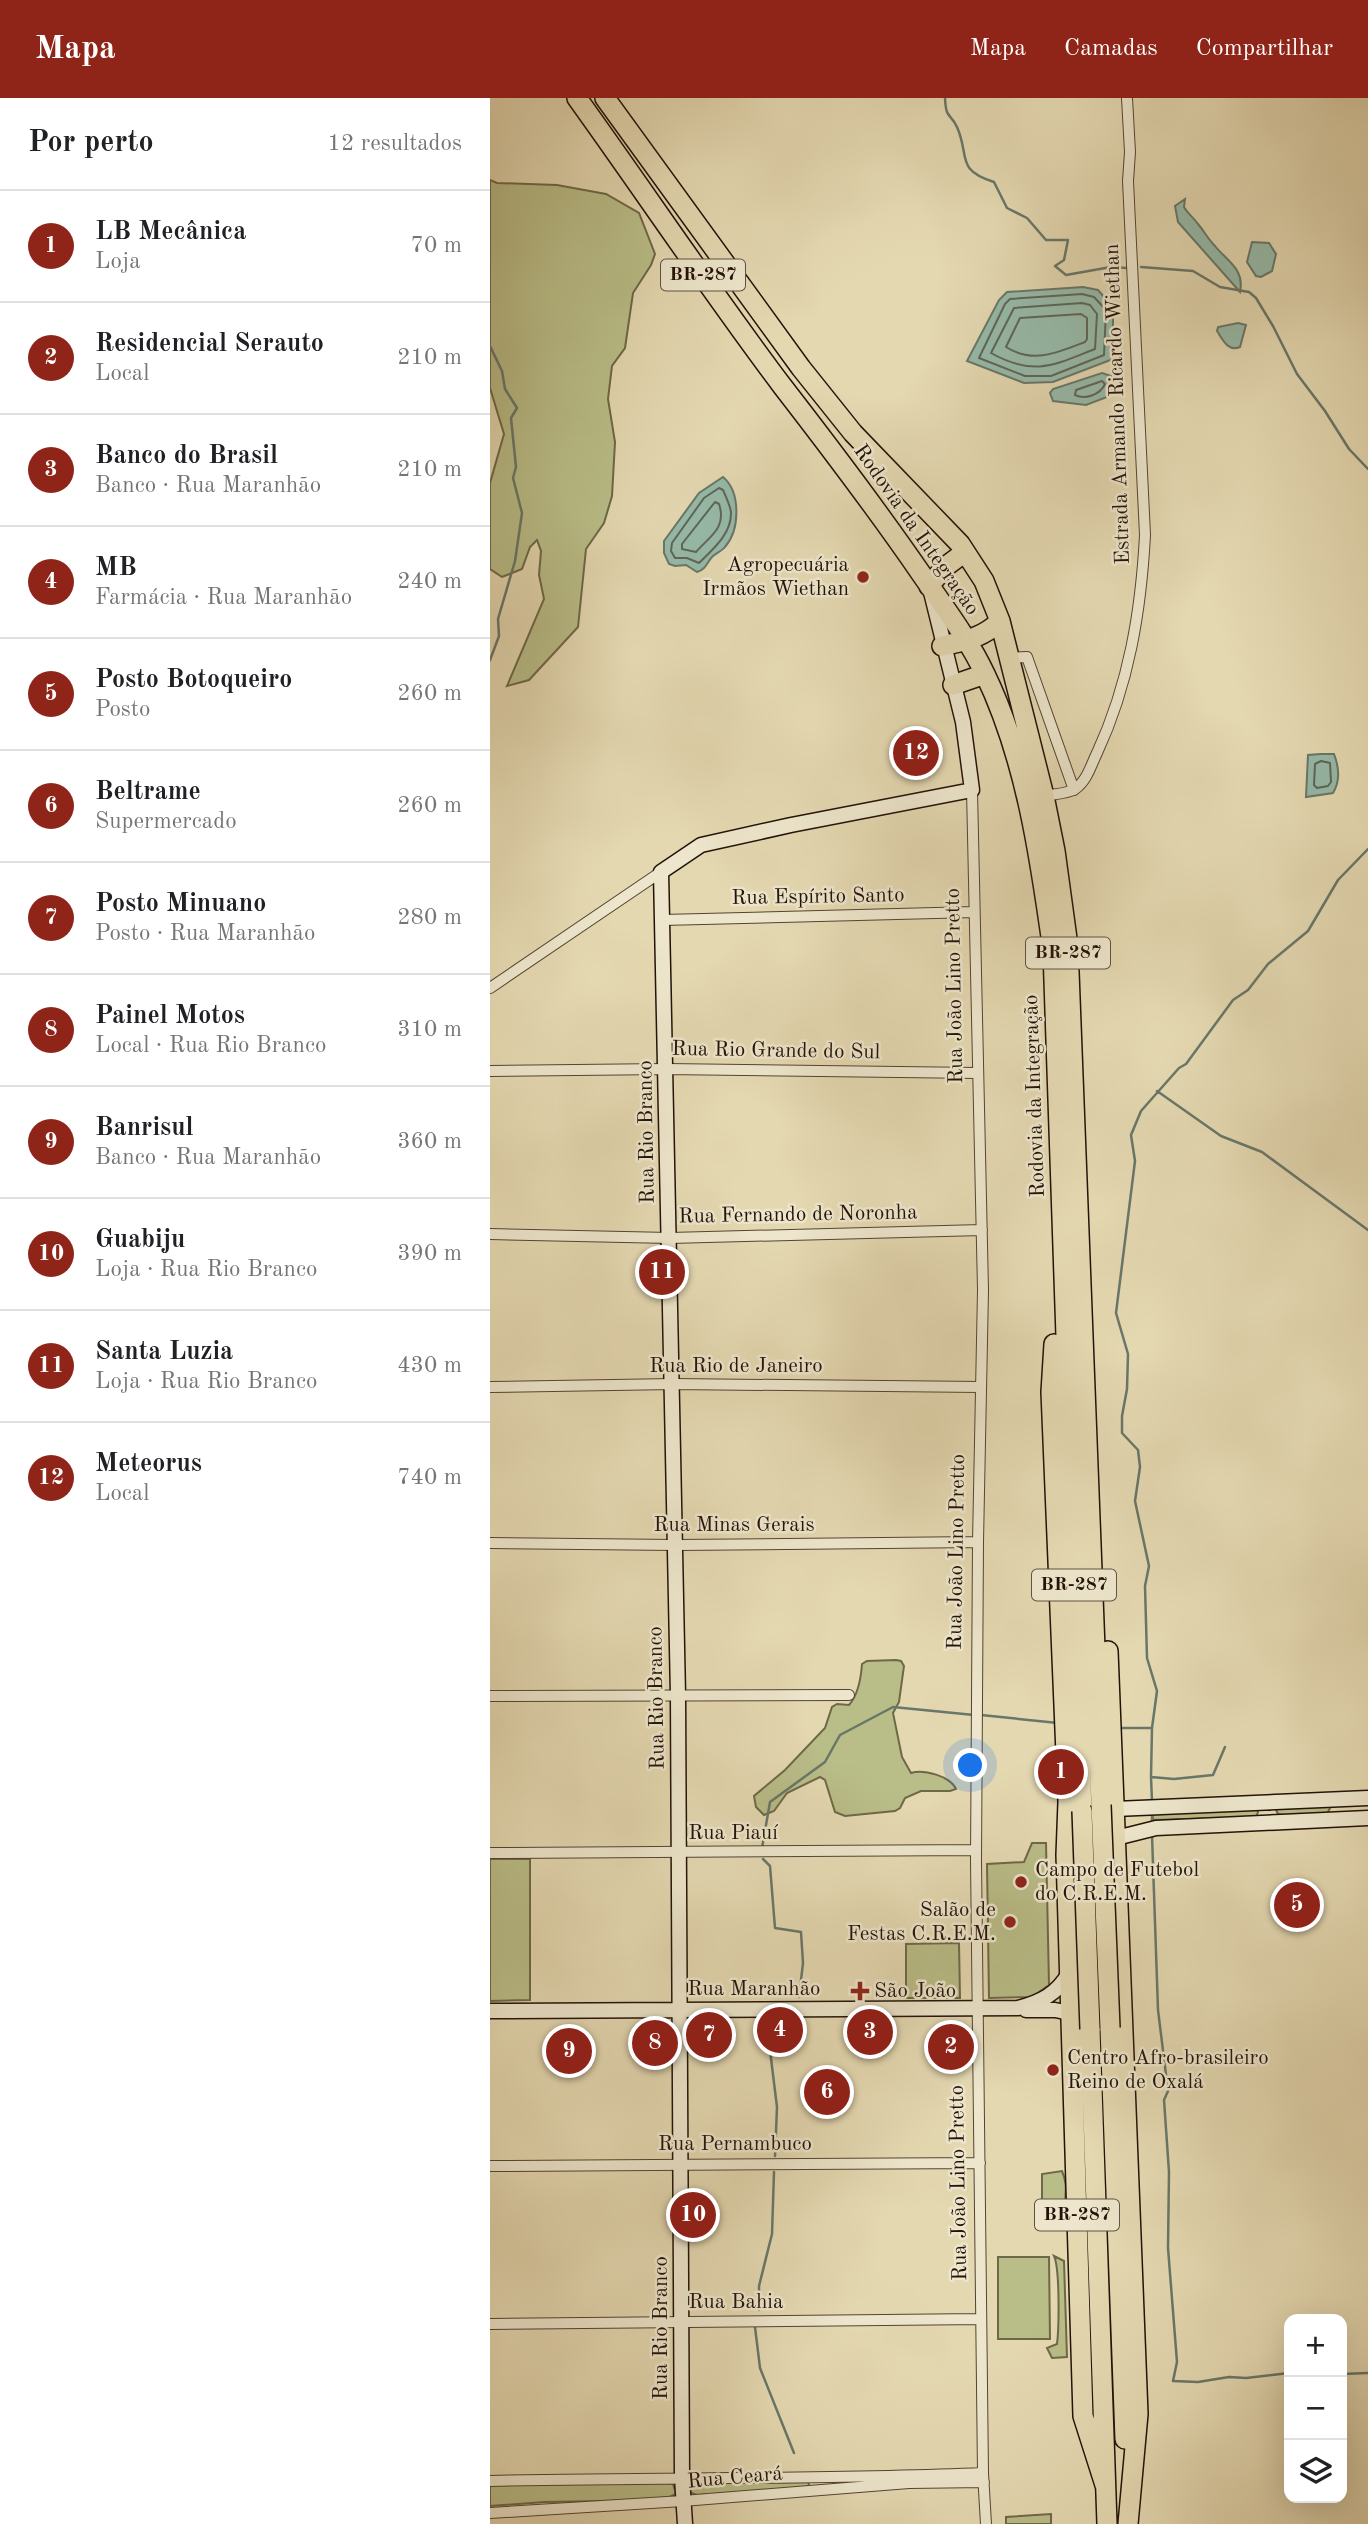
<!DOCTYPE html>
<html lang="pt">
<meta charset="utf-8">
<style>
:root{--surface:#fff;--page:#f6f6f6;--text:#202124;--muted:#757577;--line:#e0e0e0;--accent:#8f2418}
body{margin:0;font-family:"Old Standard TT",serif;background:var(--page);color:var(--text)}
.controls{position:absolute;right:21px;bottom:21px;display:grid;overflow:hidden;border-radius:14px;box-shadow:0 7px 28px #0002}
.controls button{width:63px;height:63px;display:grid;place-items:center;padding:0;border:0;border-bottom:2px solid var(--line);background:var(--surface);color:var(--text);font:35px sans-serif}
.you{position:absolute;left:481px;top:1668px;width:24px;height:24px;margin:-18px;border:5px solid #fff;border-radius:50%;background:#1a73e8;box-shadow:0 0 0 10px #1a73e833}
.badge{display:grid;place-items:center;width:46px;height:46px;border-radius:50%;background:var(--accent);color:#fff;font-size:23px;font-weight:700}
.pin{position:absolute;translate:-50% -50%;border:4px solid #fff;box-shadow:0 2px 7px #0006}
.list{margin:0;padding:0;list-style:none}
h2{display:flex;justify-content:space-between;align-items:center;height:91px;margin:0;padding:0 28px;font-size:30px}
h2 small{font-size:23px;font-weight:400;color:var(--muted)}
.list li{display:grid;grid-template-columns:46px 1fr auto;gap:21px;align-items:center;box-sizing:border-box;height:112px;padding:0 28px;border-top:2px solid var(--line)}
.list b{display:block;font-size:26px;white-space:nowrap}
.list p{margin:0;font-size:23px;white-space:nowrap;color:var(--muted)}
.list em{font-size:23px;font-style:normal;color:var(--muted)}
.icon{flex:none;width:38px;height:38px;fill:none;stroke:currentColor;stroke-width:2;stroke-linecap:round;stroke-linejoin:round}
.map{position:relative;flex:none;width:878px;height:2426px;overflow:hidden}
header{display:flex;align-items:center;gap:42px;box-sizing:border-box;height:98px;padding:0 35px;background:var(--accent);color:#fff}
header strong{font-size:33px}
nav{display:flex;gap:38px;margin-inline-start:auto;font-size:24px}
main{display:flex}
aside{flex:1;background:var(--surface)}
.map>svg:first-child{display:block}
.green{fill:#b9bd88;stroke:#6e6848;stroke-width:2}
.water{fill:#96baa9;stroke:#687769;stroke-width:2}
.lines{fill:none;stroke-linecap:round;stroke-linejoin:round}
.shore{stroke:#5c6658;stroke-width:2}
.stream{stroke:#687769;stroke-width:2.5}
.street-casing{stroke:#534432;stroke-width:12}
.secondary-casing{stroke:#231208;stroke-width:17}
.highway-casing{stroke:#231208;stroke-width:22}
.street{stroke:#ede6cc;stroke-width:10}
.secondary{stroke:#ede6cc;stroke-width:14}
.highway{stroke:#e4d8b1;stroke-width:19}
.highway-bridge-casing{stroke:#231208;stroke-width:22;stroke-linecap:butt}
.highway-bridge{stroke:#e4d8b1;stroke-width:19}
.poi-dot{fill:#8f2418;stroke:#ede6cc;stroke-width:2.5}
.labels{text-anchor:middle;dominant-baseline:central;stroke-width:5;stroke-linejoin:round;paint-order:stroke}
.shield{fill:#ede6cc;stroke:#605243;stroke-width:2}
.shield-label{font-size:19px;font-weight:bold;fill:#231208}
.street-label{font-size:21px;fill:#231208;stroke:#ede6cc}
.poi-label{font-size:21px;fill:#231208;stroke:#ede6cc;text-anchor:start}
</style>
<header>
<strong>Mapa</strong>
<nav><a>Mapa</a><a>Camadas</a><a>Compartilhar</a></nav>
</header>
<main>
<aside>
<h2>Por perto<small>12 resultados</small></h2>
<ul class="list">
<li><span class="badge">1</span><div><b>LB Mecânica</b><p>Loja</p></div><em>70 m</em></li>
<li><span class="badge">2</span><div><b>Residencial Serauto</b><p>Local</p></div><em>210 m</em></li>
<li><span class="badge">3</span><div><b>Banco do Brasil</b><p>Banco · Rua Maranhão</p></div><em>210 m</em></li>
<li><span class="badge">4</span><div><b>MB</b><p>Farmácia · Rua Maranhão</p></div><em>240 m</em></li>
<li><span class="badge">5</span><div><b>Posto Botoqueiro</b><p>Posto</p></div><em>260 m</em></li>
<li><span class="badge">6</span><div><b>Beltrame</b><p>Supermercado</p></div><em>260 m</em></li>
<li><span class="badge">7</span><div><b>Posto Minuano</b><p>Posto · Rua Maranhão</p></div><em>280 m</em></li>
<li><span class="badge">8</span><div><b>Painel Motos</b><p>Local · Rua Rio Branco</p></div><em>310 m</em></li>
<li><span class="badge">9</span><div><b>Banrisul</b><p>Banco · Rua Maranhão</p></div><em>360 m</em></li>
<li><span class="badge">10</span><div><b>Guabiju</b><p>Loja · Rua Rio Branco</p></div><em>390 m</em></li>
<li><span class="badge">11</span><div><b>Santa Luzia</b><p>Loja · Rua Rio Branco</p></div><em>430 m</em></li>
<li><span class="badge">12</span><div><b>Meteorus</b><p>Local</p></div><em>740 m</em></li>
</ul>
</aside>
<div class="map">
<svg width="878" height="2426" viewBox="0 0 878 2426">
<rect width="100%" height="100%" fill="#e4d8b1"/>
<filter id="stains"><feTurbulence type="fractalNoise" baseFrequency=".00286" numOctaves="4"/><feColorMatrix values="0 0 0 0 .2 0 0 0 0 .09 0 0 0 0 .02 0 0 0 .5 -.17"/></filter>
<radialGradient id="worn" r=".72"><stop offset=".6" stop-color="#630" stop-opacity="0"/><stop offset="1" stop-color="#630" stop-opacity=".3"/></radialGradient>
<path class="green" d="M0 82 7 85 67 87 116 96 149 115 165 156 161 167 143 195 135 250 122 268 118 301 125 344 122 398 114 425 96 451 88 529 39 582 17 588 54 501 49 477 51 453 47 442 40 449 32 471 12 479 0 471V385L14 336 0 290Z
M406 1562 411 1563 414 1568 409 1604 403 1615 412 1659 421 1675C434 1671 460 1678 466 1691L460 1693H431L415 1700 410 1710 405 1713 355 1718 345 1714 335 1682 330 1679 297 1695 284 1713 274 1717 266 1709 264 1698 295 1672 335 1630 342 1609 347 1606 359 1607C368 1597 371 1580 372 1566L377 1563Z
M838 1706 840 1710 837 1716 797 1718 788 1716 786 1712 790 1708Z
M766 1709 768 1714 766 1719 663 1722 662 1713Z
M542 1745H556L559 1887 542 1899 499 1900 497 1766 534 1764Z
M0 1761H40V1902L0 1903Z
M469 1845 470 1900H416V1846Z
M572 2073C580 2092 572 2098 577 2117L574 2122 556 2124 552 2114V2076Z
M564 2158 574 2163 577 2259 562 2260 557 2250 567 2246C569 2230 570 2171 564 2158Z
M508 2159H559L560 2241H508Z
M163 2383 183 2386 186 2396 173 2402 55 2404 0 2408V2387Z
M318 2383 319 2387 316 2390 207 2397 199 2394V2388L206 2385Z
M561 2416V2426H516V2419Z"/>
<path class="water" d="M695 101 694 109C698 116 703 119 708 126 714 133 718 141 725 148 737 163 755 171 750 194L688 124 685 108Z
M762 144 779 145 786 156 782 173 771 179 766 178 757 164Z
M593 189 608 192 623 209V261L563 284 534 285 477 263 509 202 517 194Z
M748 225 756 227 750 249C738 254 733 242 727 233L728 229Z
M612 275 624 279 625 283 617 299 596 307 563 303 560 295 563 291Z
M233 379C251 394 250 432 235 449 232 453 226 455 222 459 216 466 216 471 207 474L196 467 185 468 179 466 174 455V443L209 395Z
M831 656H844C849 669 851 682 843 695L816 699 818 657Z"/>
<g class="lines">
<path class="shore" d="M592 196 604 199 616 212 614 257 561 278H535L489 260 515 206 520 201Z
M592 205 600 207 607 216 605 251C564 267 544 279 501 255L524 210Z
M591 216 597 220V241L595 244C567 255 543 266 516 249L530 220Z
M612 283 615 286C610 297 595 302 585 297L586 292Z
M229 390 233 392C236 399 240 407 241 414 242 436 222 452 209 465L197 460H185L181 453 182 445 214 400Z
M225 404 229 406C237 430 220 438 206 454L192 451V446Z
M831 663 840 665 841 684 838 688 827 690 824 687 825 666Z"/>
<path class="stream" d="M455 0C456 22 460 14 467 29 480 58 465 72 504 84L517 110 537 120 556 142H578L574 162 565 168 576 177 621 169 637 170
M651 169 703 173 730 189 759 194 766 200 783 228 807 276 835 313 859 351 878 371
M0 248 12 273 15 291 27 310 21 320 26 369 23 380 32 415 25 463 8 521 9 538 0 562
M667 993 731 1038 772 1054 878 1132
M491 1617 568 1625
M630 1630H662
M735 1649 723 1677 684 1681 661 1679 662 1630 667 1593 657 1560 655 1488 659 1468 645 1403 650 1369 648 1352 632 1335V1318L637 1291 638 1256 626 1215 645 1063 641 1037 651 1013 689 970 696 966 743 902 758 892 778 866 818 833 848 782 878 751
M661 1679 662 1703
M662 1713V1727
M662 1737 668 1912 678 1993 674 2002 679 2074 678 2150 687 2264 683 2283 708 2284 739 2279 756 2280 799 2275
M272 1750 280 1704 335 1664 350 1637 403 1609 484 1617
M273 1761 280 1768 285 1830 311 1834 313 1865 309 1899
M285 2058 287 2009 277 1928 286 1923 307 1921
M269 2212V2188L282 2136 284 2074
M265 2229 270 2270 304 2355
M852 2276 878 2275"/>
<g class="street-casing">
<path id="street" d="M519 560 537 559 584 692
M482 692 493 1192 488 1444 486 1762 493 2375 496 2426
M554 698C563 696 577 696 585 691 597 683 601 667 607 655 639 586 651 513 655 437L638 83 640 54 637 0
M172 822 484 814
M0 890 171 774
M0 973 176 971 487 975
M0 1136 180 1140 492 1132
M0 1289 183 1286 491 1289
M0 1445 186 1447 488 1444
M0 1598 359 1597
M0 1755 486 1752
M0 2068 490 2065
M0 2226 491 2221
M0 2383C164 2379 329 2382 493 2375
M0 2415 193 2403 419 2385 494 2384"/>
</g>
<g class="secondary-casing">
<path id="secondary" d="M625 1711 878 1700
M626 1740 666 1730 878 1720
M536 1912H565L580 1915
M0 1913 528 1910C551 1904 567 1896 579 1875
M195 2426 192 2379 188 1598 171 774 211 747 301 727 482 692 473 624 441 494"/>
</g>
<g class="highway-casing">
<path id="highway" d="M87 0C156 96 222 195 293 289 341 351 388 413 432 477 454 509 478 540 495 576 536 661 550 759 563 853L592 1713
M115 0 311 270 363 335 470 446 494 483 510 523 554 698 565 753 578 848 611 1707
M439 488 455 469 475 454
M452 548C474 543 493 540 510 523
M463 587 495 576
M564 1246 561 1294 578 1704 576 1757 593 2318 615 2387
M618 1553 648 2316 638 2426
M620 1930 635 2341
M600 1931 617 2426"/>
</g>
<use href="#street" class="street"/>
<use href="#secondary" class="secondary"/>
<use href="#highway" class="highway"/>
<g class="highway-bridge-casing">
<path id="highway-bridge" d="M611 1707 620 1930
M592 1713 600 1931"/>
</g>
<use href="#highway-bridge" class="highway-bridge"/>
</g>
<g class="poi-dot">
<circle cx="373" cy="479" r="7"/>
<circle cx="531" cy="1784" r="7"/>
<circle cx="520" cy="1824" r="7"/>
<path d="M366.5 1882.5h7v7h7v7h-7v7h-7v-7h-7v-7h7z"/>
<circle cx="563" cy="1972" r="7"/>
</g>
<g class="labels">
<g class="shield">
<rect x="171" y="161.5" width="84" height="31" rx="5"/>
<rect x="536" y="839.5" width="84" height="31" rx="5"/>
<rect x="542" y="1471.5" width="84" height="31" rx="5"/>
<rect x="545" y="2101.5" width="84" height="31" rx="5"/>
</g>
<g class="shield-label">
<text x="213" y="177">BR-287</text>
<text x="578" y="855">BR-287</text>
<text x="584" y="1487">BR-287</text>
<text x="587" y="2117">BR-287</text>
</g>
<g class="street-label">
<text transform="translate(628 306) rotate(-92)">Estrada Armando Ricardo Wiethan</text>
<text transform="translate(426 432) rotate(55)">Rodovia da Integração</text>
<text transform="translate(328 799) rotate(-1)">Rua Espírito Santo</text>
<text transform="translate(465 888) rotate(-91)">Rua João Lino Pretto</text>
<text transform="translate(286 953) rotate(1)">Rua Rio Grande do Sul</text>
<text transform="translate(545 998) rotate(-92)">Rodovia da Integração</text>
<text transform="translate(157 1034) rotate(-91)">Rua Rio Branco</text>
<text transform="translate(308 1117) rotate(-1)">Rua Fernando de Noronha</text>
<text x="246" y="1268">Rua Rio de Janeiro</text>
<text x="244" y="1427">Rua Minas Gerais</text>
<text transform="translate(467 1454) rotate(-89)">Rua João Lino Pretto</text>
<text transform="translate(167 1600) rotate(-91)">Rua Rio Branco</text>
<text x="243" y="1735">Rua Piauí</text>
<text x="264" y="1891">Rua Maranhão</text>
<text x="245" y="2046">Rua Pernambuco</text>
<text transform="translate(469 2085) rotate(-91)">Rua João Lino Pretto</text>
<text x="246" y="2204">Rua Bahia</text>
<text transform="translate(171 2230) rotate(-90)">Rua Rio Branco</text>
<text transform="translate(245 2380) rotate(-5)">Rua Ceará</text>
</g>
<g class="poi-label">
<text x="359" y="467" text-anchor="end">Agropecuária<tspan x="359" dy="24">Irmãos Wiethan</tspan></text>
<text x="545" y="1772">Campo de Futebol<tspan x="545" dy="24">do C.R.E.M.</tspan></text>
<text x="506" y="1812" text-anchor="end">Salão de<tspan x="506" dy="24">Festas C.R.E.M.</tspan></text>
<text x="384" y="1893">São João</text>
<text x="577" y="1960">Centro Afro-brasileiro<tspan x="577" dy="24">Reino de Oxalá</tspan></text>
</g>
</g>
<rect width="100%" height="100%" filter="url(#stains)"/>
<rect width="100%" height="100%" fill="url(#worn)"/>
</svg>
<div class="controls">
<button>+</button>
<button>−</button>
<button><svg class="icon" aria-label="layers" viewBox="0 0 24 24"><path d="M12 4l9 5-9 5-9-5zM3 14l9 5 9-5"/></svg></button>
</div>
<div class="you"></div>
<div class="pin badge" style="left:571px;top:1674px">1</div>
<div class="pin badge" style="left:461px;top:1949px">2</div>
<div class="pin badge" style="left:380px;top:1934px">3</div>
<div class="pin badge" style="left:290px;top:1932px">4</div>
<div class="pin badge" style="left:807px;top:1807px">5</div>
<div class="pin badge" style="left:337px;top:1994px">6</div>
<div class="pin badge" style="left:219px;top:1937px">7</div>
<div class="pin badge" style="left:165px;top:1945px">8</div>
<div class="pin badge" style="left:79px;top:1953px">9</div>
<div class="pin badge" style="left:203px;top:2117px">10</div>
<div class="pin badge" style="left:172px;top:1174px">11</div>
<div class="pin badge" style="left:426px;top:655px">12</div>
</div>
</main>
